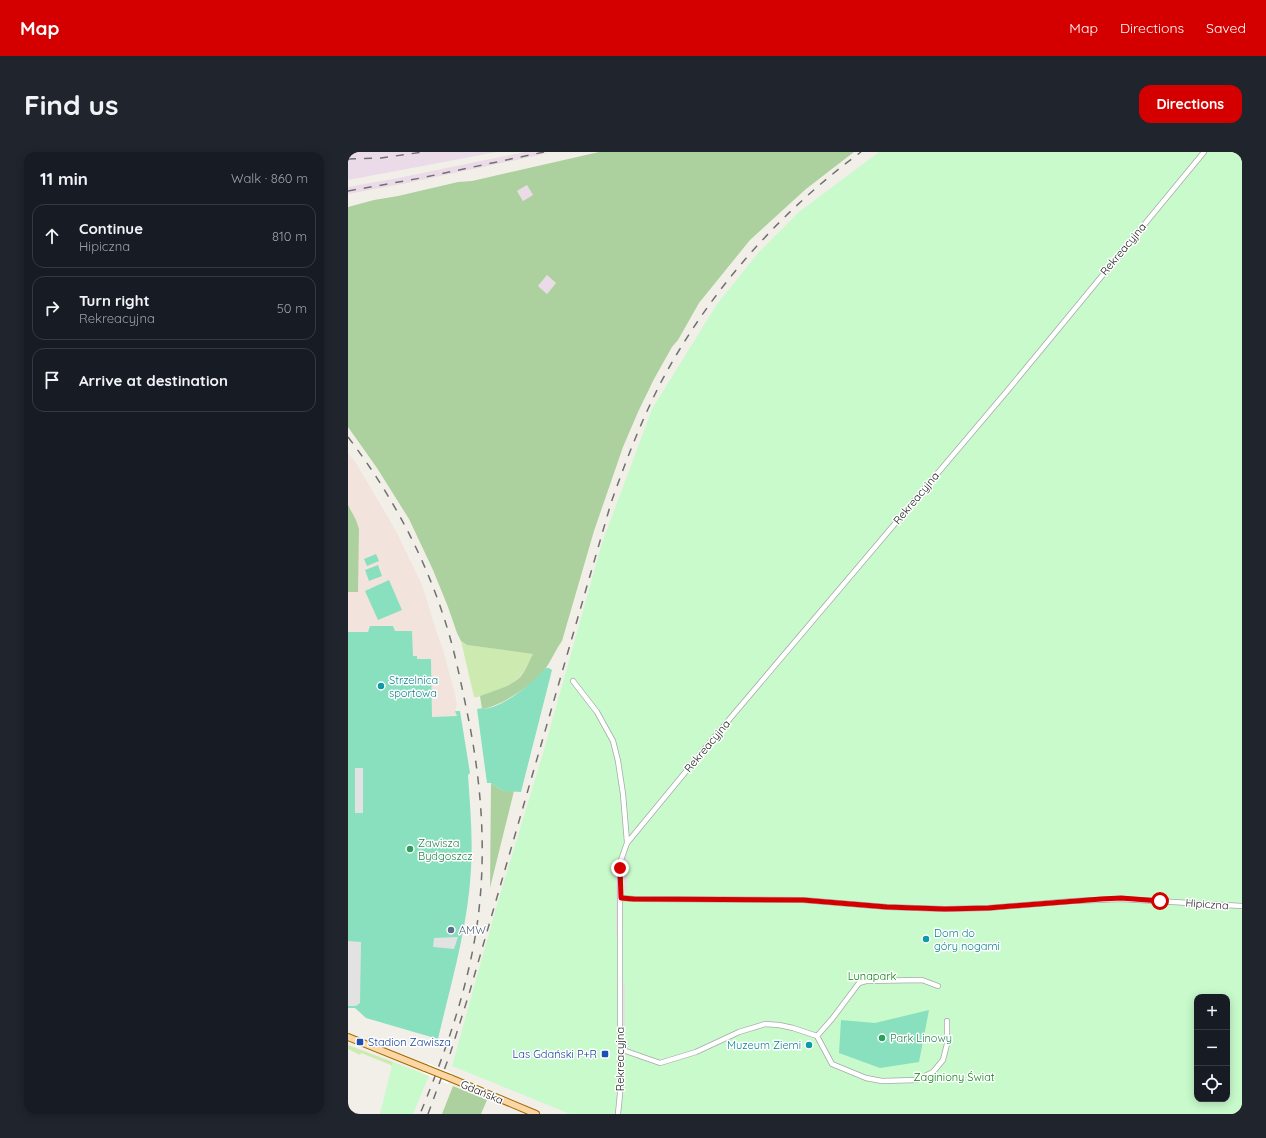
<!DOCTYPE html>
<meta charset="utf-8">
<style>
:root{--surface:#171b24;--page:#20242c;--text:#f1f3f6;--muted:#9ea1a6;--line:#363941;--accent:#d40000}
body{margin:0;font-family:Quicksand,sans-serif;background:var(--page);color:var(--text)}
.controls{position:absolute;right:12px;bottom:12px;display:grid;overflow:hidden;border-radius:8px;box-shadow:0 2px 10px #0003}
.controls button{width:36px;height:36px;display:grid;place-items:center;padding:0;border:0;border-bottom:1px solid var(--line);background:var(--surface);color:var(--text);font:20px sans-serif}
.stop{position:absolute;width:12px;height:12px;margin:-9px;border:3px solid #d40000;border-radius:50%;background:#fff}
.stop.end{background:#d40000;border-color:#fff;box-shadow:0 1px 4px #0008}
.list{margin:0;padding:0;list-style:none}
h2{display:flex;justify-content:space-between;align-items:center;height:52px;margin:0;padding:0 16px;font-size:17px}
h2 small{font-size:13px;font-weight:400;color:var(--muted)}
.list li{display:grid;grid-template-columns:26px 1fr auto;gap:12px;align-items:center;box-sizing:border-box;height:64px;margin:0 8px 8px;padding:0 8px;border:1px solid var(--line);border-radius:12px}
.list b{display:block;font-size:15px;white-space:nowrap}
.list p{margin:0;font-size:13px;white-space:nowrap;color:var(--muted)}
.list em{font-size:13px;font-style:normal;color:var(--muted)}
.icon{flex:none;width:22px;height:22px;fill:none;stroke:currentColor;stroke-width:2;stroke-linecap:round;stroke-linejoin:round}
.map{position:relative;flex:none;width:894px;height:962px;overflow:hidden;border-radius:12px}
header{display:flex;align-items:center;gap:24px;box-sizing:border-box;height:56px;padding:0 20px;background:var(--accent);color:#fff}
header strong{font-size:19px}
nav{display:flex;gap:22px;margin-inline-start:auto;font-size:14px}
.intro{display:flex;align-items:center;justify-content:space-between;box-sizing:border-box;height:96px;padding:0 24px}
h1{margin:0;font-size:28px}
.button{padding:10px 18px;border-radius:12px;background:var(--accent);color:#fff;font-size:14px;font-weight:700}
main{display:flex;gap:24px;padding:0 24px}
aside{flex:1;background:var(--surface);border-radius:12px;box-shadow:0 2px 10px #0003}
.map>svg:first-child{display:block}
.industrial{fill:#ebdbe8}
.military{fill:#f3e3dd}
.grass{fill:#cdebb0}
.forest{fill:#add19e;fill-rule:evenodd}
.park{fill:#c8facc;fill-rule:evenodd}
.pitch{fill:#88e0be}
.parking{fill:#e2e2e2}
.pier{fill:#fff}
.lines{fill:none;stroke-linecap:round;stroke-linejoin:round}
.minor-casing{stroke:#a9a9a9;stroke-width:6}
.major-casing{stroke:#a06b00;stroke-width:8}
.minor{stroke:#fff;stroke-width:4.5}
.major{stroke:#fcd6a4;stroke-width:6}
.rail{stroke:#707070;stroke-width:1.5;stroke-dasharray:8 8;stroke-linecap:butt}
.major-bridge-casing{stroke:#a06b00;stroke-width:8;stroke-linecap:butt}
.major-bridge{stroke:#fcd6a4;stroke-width:6}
.route{stroke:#d40000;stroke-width:5}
.culture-dot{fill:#0f9aa8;stroke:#fff;stroke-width:1.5}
.leisure-dot{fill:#2e9e5b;stroke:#fff;stroke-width:1.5}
.service-dot{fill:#5c6f8a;stroke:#fff;stroke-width:1.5}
.transit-dot{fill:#1a4fb4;stroke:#fff;stroke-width:1.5}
.labels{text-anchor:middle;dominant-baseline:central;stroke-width:3;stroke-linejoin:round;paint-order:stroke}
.street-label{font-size:11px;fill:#222;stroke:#fff}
.culture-label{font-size:11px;fill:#0d838f;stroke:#fff;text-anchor:start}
.leisure-label{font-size:11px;fill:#27864d;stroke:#fff;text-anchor:start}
.service-label{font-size:11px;fill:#4e5e75;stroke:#fff;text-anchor:start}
.park-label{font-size:11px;fill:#0c8416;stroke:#fff}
.transit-label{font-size:11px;fill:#164399;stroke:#fff;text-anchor:start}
</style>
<header>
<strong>Map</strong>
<nav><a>Map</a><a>Directions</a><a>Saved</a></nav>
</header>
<div class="intro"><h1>Find us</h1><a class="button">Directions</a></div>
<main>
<aside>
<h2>11 min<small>Walk · 860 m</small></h2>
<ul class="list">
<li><svg class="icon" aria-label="ahead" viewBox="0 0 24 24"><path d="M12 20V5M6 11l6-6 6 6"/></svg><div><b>Continue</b><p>Hipiczna</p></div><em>810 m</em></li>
<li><svg class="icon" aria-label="right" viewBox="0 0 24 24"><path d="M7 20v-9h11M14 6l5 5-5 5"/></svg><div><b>Turn right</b><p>Rekreacyjna</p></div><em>50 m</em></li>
<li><svg class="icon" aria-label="arrive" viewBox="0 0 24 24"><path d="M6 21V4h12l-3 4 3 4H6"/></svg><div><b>Arrive at destination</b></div></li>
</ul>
</aside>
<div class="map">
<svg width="894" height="962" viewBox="0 0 894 962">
<rect width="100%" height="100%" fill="#f2efe9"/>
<path class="industrial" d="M0 0H149L0 28Z
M177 0 201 1 59 31 0 42V35L50 26Z
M179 33 186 43 175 49 169 39Z
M199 123 208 131 199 142 190 134Z"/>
<path class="military" d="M0 301 8 311 48 379 74 433 88 478 95 498 106 538 109 553 108 554V558L107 559 109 564 84 565 83 507H69L21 480H0Z"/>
<path class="grass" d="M113 489 119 493 186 501C182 508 178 517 173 523 165 534 150 539 138 542 133 543 131 546 126 545Z
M0 893 45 910 44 915 43 913 13 901 12 903 0 897Z"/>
<path class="forest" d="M251 0H506L458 37 402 88 351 151 330 188 324 195 306 227 290 260 275 295 246 379 214 489C208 497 204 507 198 516 188 531 152 555 134 557L132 544C146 538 162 536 173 524 178 518 181 509 185 502L119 493 113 489 109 481 100 455 85 418 61 367 29 316 0 275V55L26 48 50 44 110 30 124 29ZM179 33 185 43 175 49 169 39ZM199 123 208 131 199 142 190 134Z
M0 353 8 368 11 377 10 440H0Z
M143 631 155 639H166L142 736Z
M105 934 139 948 133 962H94Z"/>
<path class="park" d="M531 0H894V962H222L104 914 148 756 196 598 254 391 304 257 369 152 411 100 451 60ZM849 845H879V947H849Z
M45 910 81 924 65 962H32Z"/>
<path class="pitch" d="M28 402 31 409 19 414 16 407Z
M30 413 34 424 21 429 17 418Z
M41 428 54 458 30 468 17 439Z
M22 474H45L47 479H64L65 504H69V507H83L84 565 109 564 107 559H112L122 621 120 623C122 654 125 685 123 717 120 775 103 831 90 887L18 866 7 856H0V480H20Z
M198 516H201L204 518 173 640 155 639 143 631H139L129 557C133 556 137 557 141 556 161 551 184 531 198 516Z
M581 858 571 910 532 916 491 901 493 868 527 871Z"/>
<path class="parking" d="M7 616H15V661H7Z
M276 703H279V738H276Z
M268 713H271V782H268Z
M110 785 106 797 85 795 86 786Z
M0 789 13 790 12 851 8 854H0Z
M275 830H277V894H274Z"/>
<path class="pier" d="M79 911 104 921 100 932 75 921Z"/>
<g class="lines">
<g class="minor-casing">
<path id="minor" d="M225 529 249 560 265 589 270 609 275 642 279 690
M273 746 286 747 455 748 539 755 597 757 640 756 725 749 773 747 894 754
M469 884 484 867 511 831 518 829 574 828 590 834
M272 897 312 911 348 900 391 880 417 872 431 873 445 876 469 884 484 912 518 926 534 929 569 928 585 920 595 908 599 892V869
M270 962 272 942V716L273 708 279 691 363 589 660 238 856 0"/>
</g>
<g class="major-casing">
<path id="major" d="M0 885 77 916
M102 926 188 962"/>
</g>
<use href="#minor" class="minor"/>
<use href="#major" class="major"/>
<path class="rail" d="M0 7 33 6 75 0
M0 39 73 26 196 0
M0 285C45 344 80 410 101 482 108 506 113 531 118 555 133 625 139 695 130 766 121 834 98 899 72 962
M80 962 102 902 121 842 263 351C277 311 292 272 311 234 359 142 430 61 513 0"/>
<g class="major-bridge-casing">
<path id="major-bridge" d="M77 916 102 926"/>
</g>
<use href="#major-bridge" class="major-bridge"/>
</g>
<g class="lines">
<path class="route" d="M272 716 273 746 286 747 455 748 539 755 597 757 640 756 753 747 773 746 812 749"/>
</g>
<g class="culture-dot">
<circle cx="33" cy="534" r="4"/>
<circle cx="578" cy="787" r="4"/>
<circle cx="461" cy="893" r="4"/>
</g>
<g class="leisure-dot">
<circle cx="62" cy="697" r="4"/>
<circle cx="534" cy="886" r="4"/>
</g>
<circle class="service-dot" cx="103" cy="778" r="4"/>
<g class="transit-dot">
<rect x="8" y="886" width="8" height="8" rx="2"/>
<rect x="253" y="898" width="8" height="8" rx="2"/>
</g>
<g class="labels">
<g class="street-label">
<text transform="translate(775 97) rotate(-50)">Rekreacyjna</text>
<text transform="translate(568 346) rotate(-50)">Rekreacyjna</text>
<text transform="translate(359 594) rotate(-50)">Rekreacyjna</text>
<text transform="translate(859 752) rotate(4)">Hipiczna</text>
<text transform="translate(272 907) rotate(-90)">Rekreacyjna</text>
<text transform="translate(134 940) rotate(23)">Gdańska</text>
</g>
<g class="culture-label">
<text x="41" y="528">Strzelnica<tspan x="41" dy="13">sportowa</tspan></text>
<text x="586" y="781">Dom do<tspan x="586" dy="13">góry nogami</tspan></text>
<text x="453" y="893" text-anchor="end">Muzeum Ziemi</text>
</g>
<g class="leisure-label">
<text x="70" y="691">Zawisza<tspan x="70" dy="13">Bydgoszcz</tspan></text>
<text x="542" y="886">Park Linowy</text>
</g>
<g class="service-label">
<text x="111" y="778">AMW</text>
</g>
<g class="park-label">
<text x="524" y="824">Lunapark</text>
<text x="606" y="925">Zaginiony Świat</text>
</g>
<g class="transit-label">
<text x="20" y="890">Stadion Zawisza</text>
<text x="249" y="902" text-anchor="end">Las Gdański P+R</text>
</g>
</g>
</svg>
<div class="controls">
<button>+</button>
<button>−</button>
<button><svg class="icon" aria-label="locate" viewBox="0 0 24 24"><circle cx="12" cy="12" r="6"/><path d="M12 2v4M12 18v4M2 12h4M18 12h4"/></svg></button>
</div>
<div class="stop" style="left:812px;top:749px"></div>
<div class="stop end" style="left:272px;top:716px"></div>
</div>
</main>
